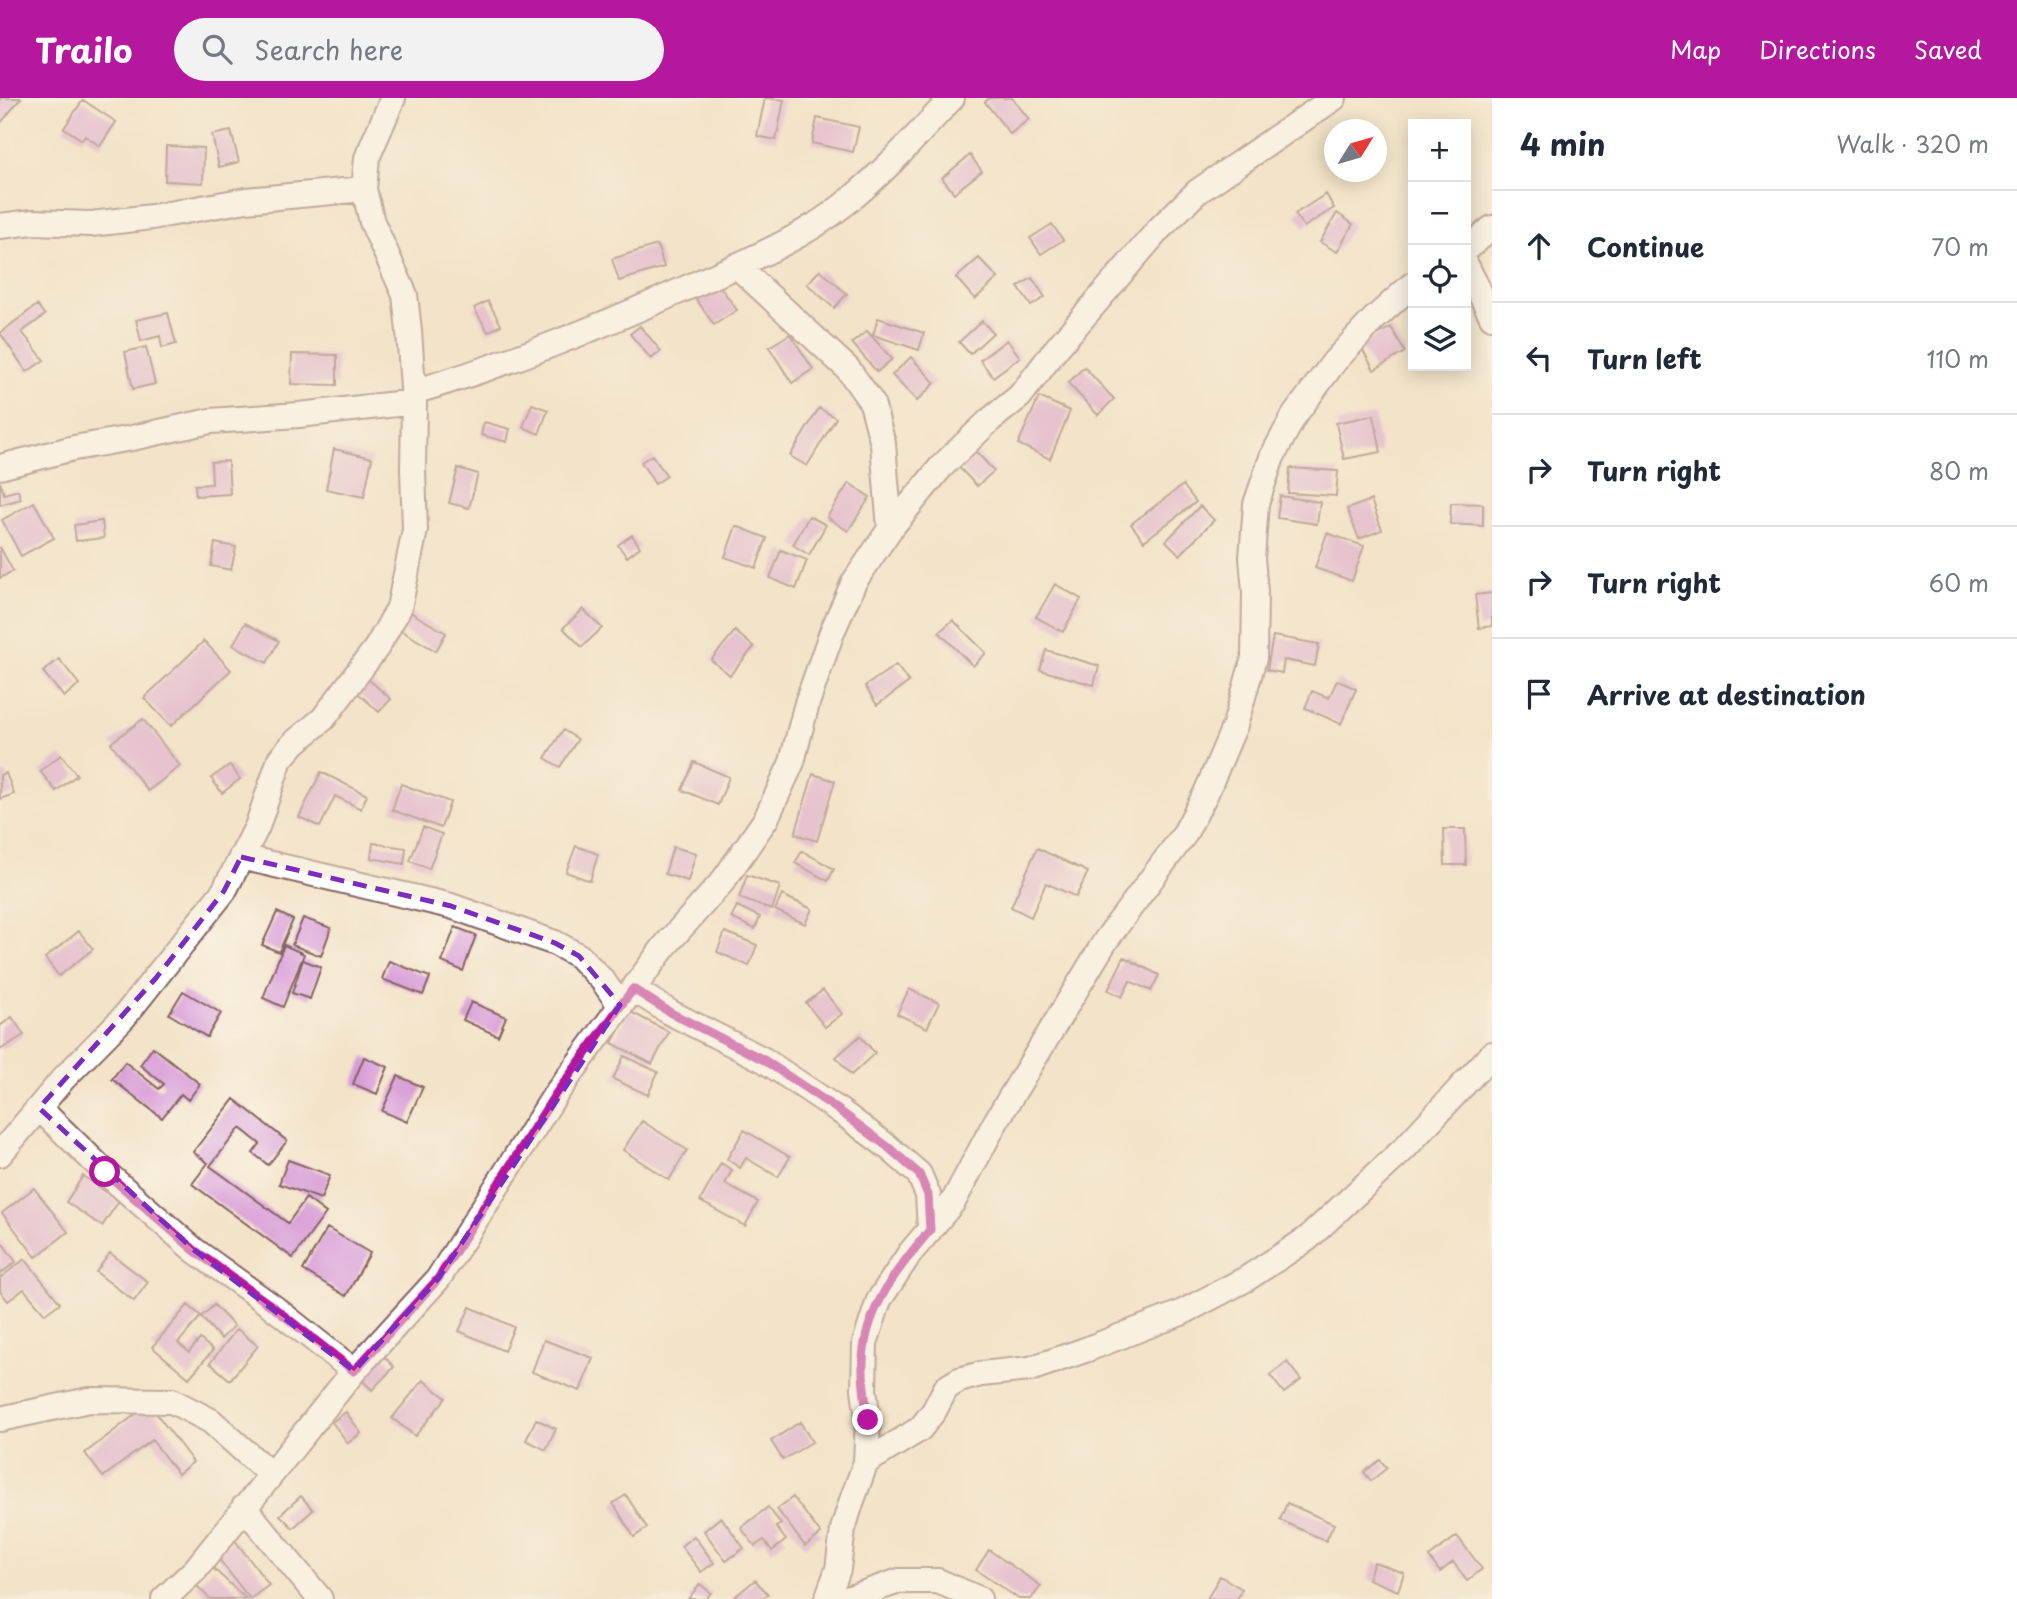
<!DOCTYPE html>
<meta charset="utf-8">
<style>
:root{--surface:#fff;--page:#f2f2f3;--text:#1f2937;--muted:#747a83;--line:#e0e1e3;--accent:#b5179e}
body{margin:0;font-family:"Playpen Sans",sans-serif;background:var(--page);color:var(--text)}
.controls{position:absolute;right:21px;top:21px;display:grid;overflow:hidden;border-radius:0px;box-shadow:0 4px 18px #0003}
.controls button{width:63px;height:63px;display:grid;place-items:center;padding:0;border:0;border-bottom:2px solid var(--line);background:var(--surface);color:var(--text);font:35px sans-serif}
.compass{position:absolute;left:1324px;top:21px;width:63px;height:63px;border-radius:50%;background:var(--surface);box-shadow:0 4px 18px #0003;rotate:53deg}
.stop{position:absolute;width:21px;height:21px;margin:-16px;border:5px solid #b5179e;border-radius:50%;background:#fff}
.stop.end{background:#b5179e;border-color:#fff;box-shadow:0 2px 7px #0008}
.list{margin:0;padding:0;list-style:none}
h2{display:flex;justify-content:space-between;align-items:center;height:91px;margin:0;padding:0 28px;font-size:30px}
h2 small{font-size:23px;font-weight:400;color:var(--muted)}
.list li{display:grid;grid-template-columns:46px 1fr auto;gap:21px;align-items:center;box-sizing:border-box;height:112px;padding:0 28px;border-top:2px solid var(--line)}
.list b{display:block;font-size:26px;white-space:nowrap}
.list em{font-size:23px;font-style:normal;color:var(--muted)}
.icon{flex:none;width:38px;height:38px;fill:none;stroke:currentColor;stroke-width:2;stroke-linecap:round;stroke-linejoin:round}
.map{position:relative;flex:none;width:1492px;height:1501px;overflow:hidden}
header{display:flex;align-items:center;gap:42px;box-sizing:border-box;height:98px;padding:0 35px;background:var(--accent);color:#fff}
header strong{font-size:33px}
nav{display:flex;gap:38px;margin-inline-start:auto;font-size:24px}
.search{width:490px;height:63px;background:var(--page);display:flex;align-items:center;gap:18px;box-sizing:border-box;padding:0 24px;border-radius:38px;color:var(--muted);font-size:26px}
main{display:flex}
aside{flex:1;background:var(--surface)}
.map>svg:first-child{display:block}
.building{fill:#d89cd8}
.lines{fill:none;stroke-linecap:round;stroke-linejoin:round}
.minor-casing{stroke:#856462;stroke-width:28}
.minor{stroke:#fff;stroke-width:24}
.route{stroke:#b5179e;stroke-width:9}
.marked{fill:none;stroke:#7b2cbf;stroke-width:5;stroke-dasharray:14 9;stroke-linejoin:round}
</style>
<header>
<strong>Trailo</strong>
<div class="search"><svg class="icon" aria-label="search" viewBox="0 0 24 24"><circle cx="10" cy="10" r="6"/><path d="M15 15l6 6"/></svg>Search here</div>
<nav><a>Map</a><a>Directions</a><a>Saved</a></nav>
</header>
<main>
<div class="map">
<svg width="1492" height="1501" viewBox="0 0 1492 1501">
<rect width="100%" height="100%" fill="#fbf7ec"/>
<filter id="ink" filterUnits="userSpaceOnUse"><feTurbulence type="fractalNoise" baseFrequency=".0143" numOctaves="2"/><feDisplacementMap in="SourceGraphic" scale="14" xChannelSelector="R" yChannelSelector="G"/><feConvolveMatrix kernelMatrix="1 2 1 2 8 2 1 2 1" color-interpolation-filters="sRGB"/></filter>
<filter id="wash" filterUnits="userSpaceOnUse"><feTurbulence type="fractalNoise" baseFrequency=".00686" numOctaves="4" result="noise"/><feDisplacementMap in="SourceGraphic" scale="28" xChannelSelector="R" yChannelSelector="G"/><feGaussianBlur stdDeviation="1.57" result="paint"/><feColorMatrix in="noise" values="0 0 0 0 0 0 0 0 0 0 0 0 0 0 0 0 0 1.4 0 .05"/><feComposite in="paint" operator="in"/></filter>
<g filter="url(#wash)">
<rect width="100%" height="100%" fill="#f3e3c8"/>
<g id="blocks">
<path class="building" d="M0 0H21L0 26Z
M765 0 784 2 776 42 757 38Z
M989 0H1012L1029 21 1010 36 985 4Z
M83 2 116 24 100 48 85 38 82 42 64 30Z
M817 20 859 29 853 54 812 45Z
M231 33 239 64 219 69 212 37Z
M166 48 204 50 203 85 165 83Z
M970 57 982 73 954 95 942 80Z
M1326 96 1334 110 1304 129 1295 116Z
M1337 115 1353 126 1337 154 1320 144Z
M1052 126 1063 142 1041 156 1030 140Z
M657 147 664 169 619 183 612 161Z
M979 160 998 180 975 201 956 180Z
M820 172 847 196 834 210 807 186Z
M1032 180 1045 199 1031 208 1018 189Z
M716 183 737 212 714 227 694 198Z
M488 203 501 227 488 234 474 210Z
M37 207 45 217 22 234 44 262 27 274 0 235Z
M168 215 176 246 162 250 160 238 141 243 136 222Z
M878 220 924 235 919 252 873 237Z
M982 223 993 235 970 256 959 244Z
M640 228 661 253 651 261 630 236Z
M1391 229 1405 254 1374 272 1360 247Z
M867 233 892 261 877 274 852 245Z
M790 236 813 271 792 285 769 249Z
M1007 242 1020 259 993 279 980 262Z
M146 249 155 286 133 291 125 254Z
M292 256 337 257V287L291 286Z
M911 259 935 285 917 303 892 277Z
M1084 269 1114 301 1098 317 1068 285Z
M1039 299 1070 313 1050 361 1018 346Z
M532 306 548 312 539 336 523 329Z
M819 310 836 320 807 368 790 358Z
M1374 317 1381 354 1344 361 1336 325Z
M484 324 510 331 507 344 481 337Z
M969 346 994 373 977 388 952 362Z
M334 351 372 360 364 399 326 391Z
M652 357 667 378 655 386 641 364Z
M228 363 230 396 196 398 195 387 212 386 211 364Z
M458 370 478 376 469 410 449 405Z
M1290 370 1338 373 1336 398 1288 395Z
M0 384 4 396 18 392 21 401 0 407Z
M849 385 870 399 848 433 827 419Z
M1183 387 1196 404 1144 443 1131 426Z
M1280 398 1320 404 1317 426 1277 420Z
M1371 402 1382 432 1359 441 1347 411Z
M34 404 54 440 21 458 2 422Z
M1451 405 1483 406V428L1450 426Z
M1200 408 1214 422 1180 457 1166 443Z
M809 418 826 427 809 457 793 447Z
M102 423 104 440 76 443 74 427Z
M736 428 767 440 756 470 725 459Z
M1327 435 1364 448 1352 483 1315 470Z
M632 437 640 449 627 459 618 447Z
M215 445 236 449 231 472 211 468Z
M0 449 13 473 0 480Z
M781 452 807 462 796 491 770 480Z
M1055 486 1081 501 1063 534 1036 519Z
M1492 495V528L1479 530 1475 497Z
M583 511 602 530 582 549 563 530Z
M410 514 446 535 436 553 400 532Z
M953 522 986 555 973 568 939 534Z
M245 525 279 543 267 565 233 547Z
M735 533 754 549 730 577 711 562Z
M1273 538 1319 546 1315 568 1284 562 1282 575 1267 572Z
M204 543 231 572 171 628 144 600Z
M1046 552 1099 568 1094 587 1040 572Z
M59 561 79 586 64 599 43 574Z
M896 567 909 584 877 607 865 588Z
M368 581 391 601 379 614 357 594Z
M1337 582 1356 591 1341 626 1305 610 1312 593 1329 600Z
M143 621 180 668 148 693 111 645Z
M563 632 578 641 560 669 545 660Z
M61 657 77 677 56 693 40 673Z
M694 664 729 679 718 707 682 692Z
M230 667 240 681 222 695 211 680Z
M321 674 367 697 361 711 335 698 320 729 299 719Z
M6 675 14 696 0 701V677Z
M813 676 835 683 817 743 795 736Z
M401 686 450 704 441 730 392 712Z
M423 729 442 736 429 771 410 763Z
M1444 731H1465L1466 767H1445Z
M373 745 406 750 404 766 371 760Z
M576 748 598 756 590 783 566 774Z
M673 749 696 755 688 783 665 776Z
M1037 750 1088 774 1076 799 1046 785 1031 819 1011 809Z
M802 753 834 771 828 783 795 765Z
M747 777 780 788 772 812 739 800Z
M782 797 812 811 805 826 775 812Z
M737 808 760 819 755 831 731 820Z
M277 814 293 822 279 854 262 847Z
M303 820 331 830 321 858 292 847Z
M455 829 476 837 463 873 442 864Z
M79 833 93 851 59 878 45 860Z
M725 834 757 847 749 868 717 854Z
M284 847 304 856 283 909 263 900Z
M1124 859 1159 877 1151 893 1130 883 1122 899 1108 892Z
M303 862 321 869 310 901 292 895Z
M389 863 430 879 423 897 382 881Z
M909 891 939 905 927 930 897 916Z
M823 892 842 916 825 929 806 905Z
M183 893 221 915 207 939 169 916Z
M471 904 506 919 498 938 463 922Z
M629 913 669 934 652 966 612 945Z
M12 919 24 937 0 952V928Z
M860 938 875 955 851 977 836 959Z
M153 949 200 986 188 1002 181 996 162 1020 112 981 125 964 159 991 164 986 140 967Z
M624 958 658 974 648 997 613 981Z
M364 959 388 969 377 996 353 986Z
M398 978 423 989 407 1024 382 1013Z
M234 1001 287 1043 268 1067 253 1055 260 1046 240 1030 210 1068 288 1125 306 1100 326 1115 293 1160 192 1086 208 1065 193 1054Z
M642 1023 687 1052 669 1082 623 1052Z
M744 1032 790 1059 778 1079 746 1060 740 1070 727 1061Z
M288 1062 330 1077 321 1101 279 1086Z
M721 1065 732 1072 725 1086 758 1104 745 1128 700 1103Z
M83 1078 119 1103 102 1128 66 1104Z
M34 1090 68 1134 36 1159 2 1115Z
M327 1130 370 1155 346 1198 303 1172Z
M0 1142 16 1164 0 1176Z
M110 1155 148 1184 134 1203 96 1174Z
M25 1161 60 1205 45 1216 24 1191 8 1203 0 1193V1180Z
M188 1207 201 1218 178 1245 189 1254 200 1241 213 1252 189 1280 152 1249Z
M214 1207 234 1228 221 1241 201 1219Z
M470 1209 514 1229 504 1253 459 1233Z
M237 1231 258 1248 230 1282 210 1265Z
M544 1242 593 1260 580 1293 532 1274Z
M382 1256 394 1269 372 1292 359 1279Z
M1287 1264 1301 1282 1284 1295 1270 1277Z
M423 1282 446 1300 415 1338 392 1320Z
M149 1306 193 1364 178 1376 152 1342 103 1379 85 1355Z
M346 1314 361 1335 348 1345 332 1324Z
M536 1321 556 1331 546 1352 526 1342Z
M800 1324 812 1344 783 1362 771 1343Z
M1380 1362 1387 1370 1371 1383 1364 1374Z
M626 1397 647 1430 634 1439 613 1405Z
M301 1398 313 1412 293 1430 280 1417Z
M793 1399 821 1436 805 1448 777 1411Z
M1287 1405 1334 1426 1326 1443 1280 1422Z
M768 1409 781 1426 776 1429 786 1442 772 1453 764 1442 755 1448 741 1430Z
M721 1419 744 1450 726 1463 704 1433Z
M694 1438 714 1465 701 1474 681 1448Z
M1457 1438 1482 1471 1467 1483 1453 1464 1440 1474 1429 1459Z
M234 1441 269 1487 250 1501 215 1456Z
M989 1452 1041 1488 1031 1501H1019L976 1472Z
M1374 1464 1404 1475 1398 1493 1368 1481Z
M213 1470 246 1501H210L196 1487Z
M1220 1478 1242 1491 1237 1501H1207Z
M755 1482 768 1496 762 1501H732Z
M700 1486 711 1495 706 1501H688Z"/>
</g>
</g>
<g filter="url(#ink)">
<use href="#blocks" fill-opacity="0" stroke="#856462" stroke-width="2"/>
<g class="lines">
<g class="minor-casing">
<path id="minor" d="M0 128 33 124 91 126 152 119 246 102 364 91
M1466 151 1492 130
M1466 167 1492 219
M737 168 848 271 872 305 883 346 890 431
M413 294C506 267 594 231 682 192 738 167 798 144 846 105 885 74 918 36 952 0
M0 369 74 350 132 340 210 323 299 317 414 304
M241 759 451 808 555 845 579 858 603 883 620 907
M633 891 671 915 764 962 837 1011 888 1049 919 1076 928 1097 930 1132
M39 1010 105 1074 194 1152 273 1209 354 1273
M0 1056 63 981 124 919 224 793 257 729 280 661 294 645 323 621 377 549 399 510 415 432 413 372 414 304 409 233 405 197 372 124 364 91 367 60 393 0
M0 1321 89 1302 172 1303 211 1323 270 1376
M866 1364 920 1331 934 1313 946 1290 959 1282 981 1276 1030 1271 1085 1252 1181 1215 1246 1181 1307 1141 1403 1052 1492 956
M244 1409 320 1501
M164 1501 195 1472 354 1273 438 1181 555 997 664 849 723 783 766 721 792 664 807 605 832 534 854 484 890 431 941 369 990 322 1020 298 1056 251 1159 131 1197 94 1334 0
M827 1501 838 1471 843 1431 851 1405 866 1364 868 1322 864 1291 865 1245 879 1202 910 1155 953 1104 995 1025 1106 842 1184 737 1206 695 1235 627 1254 560 1255 494 1252 460 1256 406 1272 359 1294 318 1334 264 1374 221 1413 186
M847 1501 899 1483H938L979 1501"/>
</g>
<use href="#minor" class="minor"/>
</g>
</g>
<g class="lines" filter="url(#ink)">
<path class="route" d="M105 1074 194 1152 273 1209 354 1273 438 1181 555 997 633 891 671 915 764 962 837 1011 888 1049 919 1076 928 1097 930 1132C903 1164 872 1202 865 1245 860 1270 865 1298 868 1322"/>
</g>
<path d="M0 0H1492V1501H0ZM241 759 451 808 555 845 579 858 620 907 438 1181 354 1273 194 1152 39 1010 156 880 224 793Z" fill="#f3e3c8" fill-opacity=".55" fill-rule="evenodd"/>
<path class="marked" d="M241 759 451 808 555 845 579 858 620 907 438 1181 354 1273 194 1152 39 1010 156 880 224 793Z"/>
</svg>
<div class="controls">
<button>+</button>
<button>−</button>
<button><svg class="icon" aria-label="locate" viewBox="0 0 24 24"><circle cx="12" cy="12" r="6"/><path d="M12 2v4M12 18v4M2 12h4M18 12h4"/></svg></button>
<button><svg class="icon" aria-label="layers" viewBox="0 0 24 24"><path d="M12 4l9 5-9 5-9-5zM3 14l9 5 9-5"/></svg></button>
</div>
<svg class="compass" viewBox="-18 -18 36 36"><path d="M0-13l5 13h-10z" fill="#e53935"/><path d="M0 13l5-13h-10z" fill="#747a83"/></svg>
<div class="stop" style="left:105px;top:1074px"></div>
<div class="stop end" style="left:868px;top:1322px"></div>
</div>
<aside>
<h2>4 min<small>Walk · 320 m</small></h2>
<ul class="list">
<li><svg class="icon" aria-label="ahead" viewBox="0 0 24 24"><path d="M12 20V5M6 11l6-6 6 6"/></svg><div><b>Continue</b></div><em>70 m</em></li>
<li><svg class="icon" aria-label="left" viewBox="0 0 24 24"><path d="M17 20v-9H6M10 6l-5 5 5 5"/></svg><div><b>Turn left</b></div><em>110 m</em></li>
<li><svg class="icon" aria-label="right" viewBox="0 0 24 24"><path d="M7 20v-9h11M14 6l5 5-5 5"/></svg><div><b>Turn right</b></div><em>80 m</em></li>
<li><svg class="icon" aria-label="right" viewBox="0 0 24 24"><path d="M7 20v-9h11M14 6l5 5-5 5"/></svg><div><b>Turn right</b></div><em>60 m</em></li>
<li><svg class="icon" aria-label="arrive" viewBox="0 0 24 24"><path d="M6 21V4h12l-3 4 3 4H6"/></svg><div><b>Arrive at destination</b></div></li>
</ul>
</aside>
</main>
